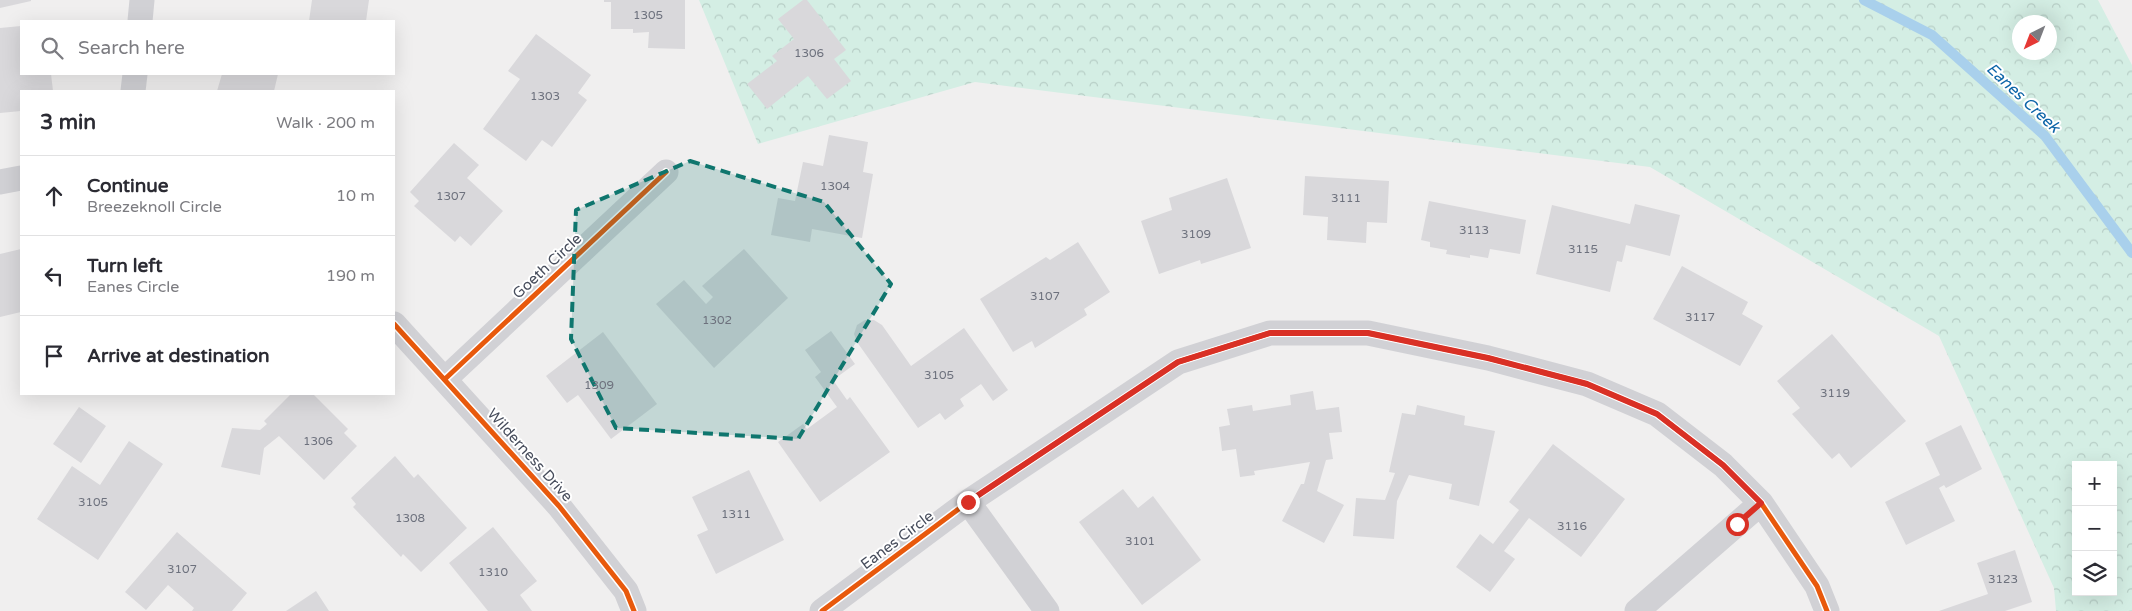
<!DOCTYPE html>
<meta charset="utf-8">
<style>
:root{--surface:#fff;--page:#f7f7f7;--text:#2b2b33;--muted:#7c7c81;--line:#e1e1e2}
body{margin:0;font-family:"Varela Round",sans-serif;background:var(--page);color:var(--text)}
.controls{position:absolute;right:15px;bottom:15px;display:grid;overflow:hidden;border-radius:0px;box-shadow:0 5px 20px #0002}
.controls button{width:45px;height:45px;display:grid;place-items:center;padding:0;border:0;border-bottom:1px solid var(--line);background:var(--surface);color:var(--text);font:25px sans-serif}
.compass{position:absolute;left:2012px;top:15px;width:45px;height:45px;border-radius:50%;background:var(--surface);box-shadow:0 5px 20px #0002;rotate:222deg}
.stop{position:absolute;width:15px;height:15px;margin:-11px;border:4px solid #d93025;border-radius:50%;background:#fff}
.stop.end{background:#d93025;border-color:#fff;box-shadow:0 1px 5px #0008}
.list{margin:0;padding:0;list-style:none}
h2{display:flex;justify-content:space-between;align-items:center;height:65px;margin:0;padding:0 20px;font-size:21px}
h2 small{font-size:16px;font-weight:400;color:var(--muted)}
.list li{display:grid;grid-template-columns:32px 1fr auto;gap:15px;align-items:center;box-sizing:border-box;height:80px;padding:0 20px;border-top:1px solid var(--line)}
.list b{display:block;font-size:19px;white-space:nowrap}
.list p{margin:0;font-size:16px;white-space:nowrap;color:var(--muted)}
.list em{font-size:16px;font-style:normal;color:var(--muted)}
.icon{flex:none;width:28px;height:28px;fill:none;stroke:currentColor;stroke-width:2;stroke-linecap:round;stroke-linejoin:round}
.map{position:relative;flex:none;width:2132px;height:611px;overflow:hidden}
.search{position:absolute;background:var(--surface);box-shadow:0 5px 20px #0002;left:20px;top:20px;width:375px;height:55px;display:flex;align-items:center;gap:12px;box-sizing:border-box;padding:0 18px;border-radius:0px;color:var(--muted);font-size:19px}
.panel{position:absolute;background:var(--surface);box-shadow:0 5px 20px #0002;left:20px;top:90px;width:375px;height:305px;border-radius:0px}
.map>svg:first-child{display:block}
.forest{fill:url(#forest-crowns);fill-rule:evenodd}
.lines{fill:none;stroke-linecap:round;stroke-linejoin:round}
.stream{stroke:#a9d0ec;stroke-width:10}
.building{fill:#d9d8db}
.street{stroke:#d1d1d5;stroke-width:25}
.cycleway-casing{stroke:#fff;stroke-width:8}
.cycleway{stroke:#e8590c;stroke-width:5}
.route{stroke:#d93025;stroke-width:6}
.marked{fill:#0f766e;fill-opacity:0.2;stroke:#0f766e;stroke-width:4;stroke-dasharray:10 6;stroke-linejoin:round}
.labels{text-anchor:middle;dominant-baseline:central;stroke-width:4;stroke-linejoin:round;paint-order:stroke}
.number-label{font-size:12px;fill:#6d717d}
.street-label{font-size:15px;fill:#474d5c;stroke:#fff}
.water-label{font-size:16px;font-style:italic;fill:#0d65a8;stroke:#fff}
</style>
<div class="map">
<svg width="2132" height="611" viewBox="0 0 2132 611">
<defs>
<pattern id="forest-crowns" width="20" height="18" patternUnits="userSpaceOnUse" patternTransform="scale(1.25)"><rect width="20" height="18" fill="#d4eee4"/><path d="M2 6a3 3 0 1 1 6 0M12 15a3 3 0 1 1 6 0" fill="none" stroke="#b7cec6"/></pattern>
</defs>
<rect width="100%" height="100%" fill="#f0efef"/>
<path class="forest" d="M699 0H2098L2132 65V611H2056L2054 588 1939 336 1650 167 975 82 758 144ZM2020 22H2050V52H2020ZM2076 465H2113V592H2076Z"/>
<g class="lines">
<path class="stream" d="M1864 0 1932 35 2045 136 2132 253"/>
</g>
<path class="building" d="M0 0H31V1L0 8Z
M312 0H369L366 21H309Z
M604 0H685V49L648 48 649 32 633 33V29H611V2H604Z
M803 0H807L846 50 834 59 851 81 827 99 808 76 767 109 747 84 777 61 772 56 794 39 778 19Z
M21 26V74H51L53 91H21V111L0 113V28Z
M536 34 591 75 578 93 587 100 552 147 542 140 526 161 483 129 520 79 508 71Z
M222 74H278L274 91H217Z
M829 135 868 142 863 172 873 174 862 238 812 229 810 242 771 235 778 198 795 201 803 162 823 166Z
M454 143 479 165 467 178 503 211 471 246 460 236 455 242 414 206 419 201 410 192Z
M1305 176 1389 181 1387 223 1367 222 1366 243 1327 240 1328 217 1303 215Z
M1227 178 1251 248 1201 264 1200 260 1159 274 1141 221 1172 210 1169 198Z
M1429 201 1526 220 1520 254 1490 249 1488 258 1470 255V258L1446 254 1447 250 1430 247V242L1421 240Z
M1635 204 1680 215 1670 256 1626 245 1622 262 1617 261 1610 292 1536 274 1552 205 1630 224Z
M1078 242 1110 292 1084 309 1087 315 1035 348 1032 341 1013 352 980 299 1046 257 1050 260Z
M21 249V312L0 317V254Z
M744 249 788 298 714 368 656 304 684 280 706 304 713 297 702 286Z
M1682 266 1748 302 1742 314 1763 326 1740 366 1653 319Z
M865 320H874L882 325 911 366 964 328 1008 390 993 401 981 384 960 399 964 406 945 420 940 413 918 428 857 342 854 334 857 325Z
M831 331 855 364 833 380 847 400 850 397 890 452 820 502 778 442 803 424 807 429 837 407 815 377 821 372 805 350Z
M603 332 657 404 611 439 578 395 567 403 546 376Z
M1832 334 1906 421 1851 468 1839 453 1832 459 1792 414 1800 408 1777 381Z
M1313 391 1316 410 1339 407 1342 432 1329 433 1333 459 1326 460 1317 491 1344 505 1324 543 1282 521 1301 484H1304L1310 462 1254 471 1255 475 1240 477 1236 449 1222 451 1219 427 1230 425 1227 409 1252 405 1253 411 1291 405 1290 395Z
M291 394H313L348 429 344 433 357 446 324 480 279 436 264 448 260 475 221 467 232 428 260 430 267 424 264 421Z
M1417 405 1465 416 1464 425 1495 431 1479 506 1449 499 1452 484 1409 475 1397 501 1394 539 1353 536 1356 498 1385 500 1395 473 1389 472 1402 413 1415 415Z
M79 407 106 426 81 463 53 444Z
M1961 425 1982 469 1946 488 1944 485 1939 488 1955 521 1906 545 1885 502 1940 475 1925 443Z
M129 441 163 464 98 560 37 519 72 466 100 485Z
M1553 444 1625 499 1581 557 1529 518 1504 551 1515 559 1490 592 1456 567 1480 534 1493 544 1519 510 1509 502Z
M395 456 414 478 418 474 467 528 421 572 403 554 401 557 353 507 356 504 351 498Z
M749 470 784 540 716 574 697 535 708 530 692 497Z
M1123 489 1138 508 1153 496 1201 560 1142 605 1079 522Z
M493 527 537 581 520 595 532 611H488L449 563Z
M177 532 247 593 232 611H192L194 608 168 585 146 610 125 592Z
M2015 550 2032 602 2005 611H1939L1988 594 1977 563Z
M316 591 329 611H286Z"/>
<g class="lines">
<path class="street" d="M140 21 142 0
M133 91 135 74
M0 182 21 178
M394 324 559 506 626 591 634 611
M445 379 666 172
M968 502 1047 611
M822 611 968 502 1178 362 1270 333H1368L1488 358 1587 384 1657 414 1723 465 1761 503 1817 586 1827 611
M1637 611 1761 503"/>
<g class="cycleway-casing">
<path id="cycleway" d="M394 324 559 506 626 591 634 611
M445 379 666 172
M822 611 968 502 1178 362 1270 333H1368L1488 358 1587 384 1657 414 1723 465 1761 503 1817 586 1827 611"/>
</g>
<use href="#cycleway" class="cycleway"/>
</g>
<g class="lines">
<path class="route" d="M968 502 1178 362 1270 333H1368L1488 358 1587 384 1657 414 1723 465 1761 503 1737 524"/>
</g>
<path class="marked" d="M690 161 824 202 891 284 798 439 616 428 571 339 576 210Z"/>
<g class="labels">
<g class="number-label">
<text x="648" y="15">1305</text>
<text x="809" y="53">1306</text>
<text x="545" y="96">1303</text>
<text x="835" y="186">1304</text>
<text x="451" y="196">1307</text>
<text x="1346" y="198">3111</text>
<text x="1474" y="230">3113</text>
<text x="1196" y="234">3109</text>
<text x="1583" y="249">3115</text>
<text x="1045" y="296">3107</text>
<text x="1700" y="317">3117</text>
<text x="717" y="320">1302</text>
<text x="939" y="375">3105</text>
<text x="599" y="385">1309</text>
<text x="1835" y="393">3119</text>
<text x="318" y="441">1306</text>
<text x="93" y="502">3105</text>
<text x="736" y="514">1311</text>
<text x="410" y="518">1308</text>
<text x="1572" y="526">3116</text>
<text x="1140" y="541">3101</text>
<text x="182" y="569">3107</text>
<text x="493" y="572">1310</text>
<text x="2003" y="579">3123</text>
</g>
<g class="street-label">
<text transform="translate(547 266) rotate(-43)">Goeth Circle</text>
<text transform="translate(530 455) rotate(48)">Wilderness Drive</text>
<text transform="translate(897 540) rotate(-37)">Eanes Circle</text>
</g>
<g class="water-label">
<text transform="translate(2023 98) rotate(43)">Eanes Creek</text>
</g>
</g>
</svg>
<div class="controls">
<button>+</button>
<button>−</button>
<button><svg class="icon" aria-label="layers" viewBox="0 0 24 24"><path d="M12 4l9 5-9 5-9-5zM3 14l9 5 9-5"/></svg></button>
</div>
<svg class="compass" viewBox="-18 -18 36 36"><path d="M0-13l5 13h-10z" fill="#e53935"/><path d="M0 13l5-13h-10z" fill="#7c7c81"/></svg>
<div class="stop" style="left:1737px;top:524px"></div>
<div class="stop end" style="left:968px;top:502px"></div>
<div class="search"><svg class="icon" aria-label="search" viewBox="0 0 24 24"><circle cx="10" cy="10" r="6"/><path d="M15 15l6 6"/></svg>Search here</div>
<section class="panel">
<h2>3 min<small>Walk · 200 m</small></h2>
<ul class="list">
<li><svg class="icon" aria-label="ahead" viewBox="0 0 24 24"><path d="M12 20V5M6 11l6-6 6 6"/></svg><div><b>Continue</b><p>Breezeknoll Circle</p></div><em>10 m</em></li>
<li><svg class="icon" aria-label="left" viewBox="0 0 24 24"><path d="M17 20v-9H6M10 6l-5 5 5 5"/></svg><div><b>Turn left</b><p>Eanes Circle</p></div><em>190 m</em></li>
<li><svg class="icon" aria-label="arrive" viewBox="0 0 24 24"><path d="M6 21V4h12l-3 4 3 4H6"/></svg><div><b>Arrive at destination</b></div></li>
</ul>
</section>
</div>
